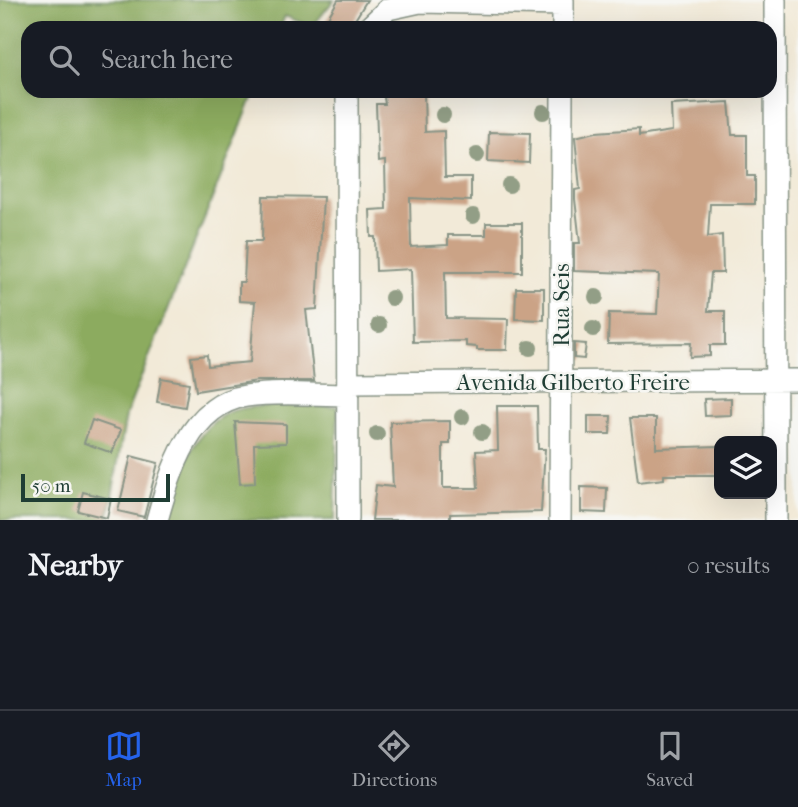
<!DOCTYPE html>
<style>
:root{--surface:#171b24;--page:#242831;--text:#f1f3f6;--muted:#9ea1a6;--line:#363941;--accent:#2563eb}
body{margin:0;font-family:"IM FELL French Canon",serif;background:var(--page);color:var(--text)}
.controls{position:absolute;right:21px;bottom:21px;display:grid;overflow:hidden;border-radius:14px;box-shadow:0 7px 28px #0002}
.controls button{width:63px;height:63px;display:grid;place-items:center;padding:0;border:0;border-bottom:2px solid var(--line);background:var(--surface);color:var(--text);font:35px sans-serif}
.scale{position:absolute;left:21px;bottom:18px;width:149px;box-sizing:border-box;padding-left:7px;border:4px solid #1f3d34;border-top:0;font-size:19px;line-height:24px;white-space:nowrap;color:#1f3d34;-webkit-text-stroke:5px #f6f6f2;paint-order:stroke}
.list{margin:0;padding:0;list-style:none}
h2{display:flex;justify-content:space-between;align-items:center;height:91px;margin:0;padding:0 28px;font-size:30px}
h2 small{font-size:23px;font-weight:400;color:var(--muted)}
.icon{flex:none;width:38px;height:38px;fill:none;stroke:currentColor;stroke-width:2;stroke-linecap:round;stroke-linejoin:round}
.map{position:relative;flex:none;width:798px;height:520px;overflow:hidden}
.search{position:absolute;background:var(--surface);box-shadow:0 7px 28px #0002;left:21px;right:21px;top:21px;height:77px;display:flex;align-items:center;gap:18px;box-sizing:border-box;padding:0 24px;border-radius:21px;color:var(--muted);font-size:26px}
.sheet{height:189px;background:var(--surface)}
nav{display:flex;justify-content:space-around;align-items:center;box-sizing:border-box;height:98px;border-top:2px solid var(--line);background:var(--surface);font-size:19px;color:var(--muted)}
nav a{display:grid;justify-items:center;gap:4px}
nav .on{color:var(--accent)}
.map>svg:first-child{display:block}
.forest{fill:#8cab5e;stroke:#567449;stroke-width:2}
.building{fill:#cba386}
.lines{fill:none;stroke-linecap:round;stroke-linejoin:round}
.street-casing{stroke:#889486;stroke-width:24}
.street{stroke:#fff;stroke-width:21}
.tree{fill:#929e86}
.labels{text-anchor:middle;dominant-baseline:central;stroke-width:5;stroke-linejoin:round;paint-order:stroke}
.street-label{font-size:23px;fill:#1f3d34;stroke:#f6f6f2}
</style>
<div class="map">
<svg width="798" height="520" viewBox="0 0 798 520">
<rect width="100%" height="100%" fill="#f6f6f2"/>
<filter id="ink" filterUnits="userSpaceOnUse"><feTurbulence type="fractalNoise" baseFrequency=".0143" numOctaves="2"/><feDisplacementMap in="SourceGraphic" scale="14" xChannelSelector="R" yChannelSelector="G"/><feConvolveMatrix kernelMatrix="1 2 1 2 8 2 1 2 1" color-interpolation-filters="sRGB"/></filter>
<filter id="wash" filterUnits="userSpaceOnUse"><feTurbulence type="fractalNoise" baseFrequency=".00686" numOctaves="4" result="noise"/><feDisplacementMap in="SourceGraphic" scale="28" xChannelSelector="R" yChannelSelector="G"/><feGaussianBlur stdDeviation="1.57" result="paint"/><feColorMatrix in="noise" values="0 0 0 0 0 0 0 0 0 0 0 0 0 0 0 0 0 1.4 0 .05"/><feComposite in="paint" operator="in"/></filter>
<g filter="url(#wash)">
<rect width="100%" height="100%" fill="#f2ead8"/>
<path class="forest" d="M0 0H334L312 27 285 16 280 28H28V91H255L126 415 108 520H0Z
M338 406 335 520H166C179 481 192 419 240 409 269 403 308 407 338 406Z"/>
<g id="blocks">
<path class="building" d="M338 0H367L350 28H322Z
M383 91H424L425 132 444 131 445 177H471V201L410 198 411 247 448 245V235H486V223H522V272H445L446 318 508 319 507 350H477V347L466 346V341L413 342 411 269 376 271 375 237H371L370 210 386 209 385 161 378 162 376 104H385Z
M729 102 732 135H747V176H755V204H710L708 237 722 235 723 273H711L708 311H725V345H710V356L690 357 691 343 608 344 609 313 657 314 659 274 574 271V243H580L575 199V190L580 189 575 137 596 132 639 129V136L672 131 671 105Z
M489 132 530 133 529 163 488 161Z
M263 196 323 197 317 309 306 310 314 381H257L196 391 191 357 207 355 208 366 250 362 255 302 239 301V282H244L246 241H262Z
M516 288H544V320L515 319Z
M574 343 586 344 584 359 574 358Z
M161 378 189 383 185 407 157 402Z
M731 398V415L705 416 704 399Z
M497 406H537L538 449H545L541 512 450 514V520H372L376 485 393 487 390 422 450 421V444H443V488H478L476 451 498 450Z
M588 416H611L610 434H588Z
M630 418H656V448L719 446V475H664V479L638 482Z
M92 420 121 430 112 453 84 443Z
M235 422 286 424V443L254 444 255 483 240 484Z
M131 456 158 463 144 517 118 511Z
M581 487 607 488 606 513 581 512Z
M83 492 111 499 107 518 78 511Z"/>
</g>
</g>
<g filter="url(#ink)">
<use href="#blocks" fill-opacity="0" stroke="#889486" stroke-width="2"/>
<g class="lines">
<g class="street-casing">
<path id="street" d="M775 0 776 520
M368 28 388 9 420 2 563 5
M563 28V0
M347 91 348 520
M348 383 798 380
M157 520C170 474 189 404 246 396 279 391 315 395 348 395
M560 520 562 91"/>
</g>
<use href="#street" class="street"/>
</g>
<g class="tree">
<circle cx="543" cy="112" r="8"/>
<circle cx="443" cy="115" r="8"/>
<circle cx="477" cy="155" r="8"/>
<circle cx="509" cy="185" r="8"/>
<circle cx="473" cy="216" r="8"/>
<circle cx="596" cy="297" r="8"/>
<circle cx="392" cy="298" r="8"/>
<circle cx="379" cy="325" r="8"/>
<circle cx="593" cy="329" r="8"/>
<circle cx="530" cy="348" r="8"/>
<circle cx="462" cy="417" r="8"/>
<circle cx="482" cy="432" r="8"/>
<circle cx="377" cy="434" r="8"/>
</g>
</g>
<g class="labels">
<g class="street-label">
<text transform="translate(561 305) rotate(-90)">Rua Seis</text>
<text x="573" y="382">Avenida Gilberto Freire</text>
</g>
</g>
</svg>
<div class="controls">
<button><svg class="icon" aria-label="layers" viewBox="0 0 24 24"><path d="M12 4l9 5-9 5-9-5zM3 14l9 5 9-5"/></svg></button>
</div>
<div class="scale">50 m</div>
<div class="search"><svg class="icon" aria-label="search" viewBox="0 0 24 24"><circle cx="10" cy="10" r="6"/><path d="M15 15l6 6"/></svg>Search here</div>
</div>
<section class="sheet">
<h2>Nearby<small>0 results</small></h2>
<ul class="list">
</ul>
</section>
<nav>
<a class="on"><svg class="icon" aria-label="map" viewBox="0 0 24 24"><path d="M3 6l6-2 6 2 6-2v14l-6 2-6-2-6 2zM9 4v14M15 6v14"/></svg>Map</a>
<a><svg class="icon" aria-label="directions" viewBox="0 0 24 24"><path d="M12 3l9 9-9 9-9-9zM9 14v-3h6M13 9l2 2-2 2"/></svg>Directions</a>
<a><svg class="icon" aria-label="saved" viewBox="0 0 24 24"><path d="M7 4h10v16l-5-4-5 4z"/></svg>Saved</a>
</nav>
